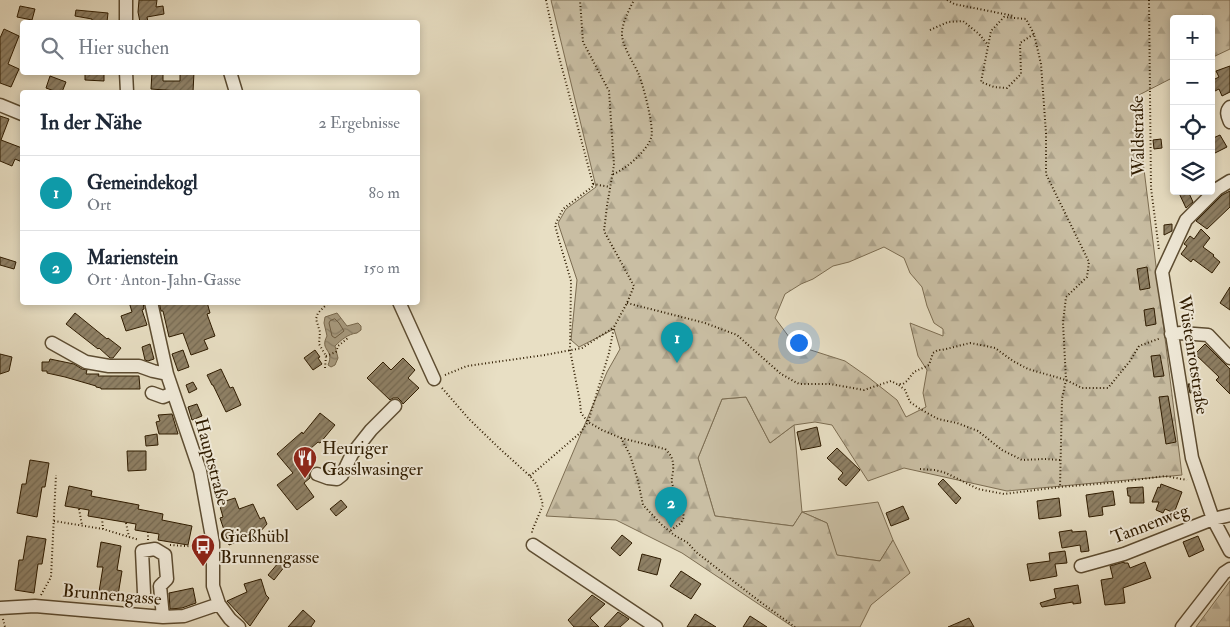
<!DOCTYPE html>
<html lang="de">
<meta charset="utf-8">
<style>
:root{--surface:#fff;--page:#f2f2f3;--text:#1f2937;--muted:#747a83;--line:#e0e1e3;--accent:#0b8043}
body{margin:0;font-family:"IM FELL Double Pica",serif;background:var(--page);color:var(--text)}
.controls{position:absolute;right:15px;top:15px;display:grid;overflow:hidden;border-radius:5px;box-shadow:0 2px 8px #0003}
.controls button{width:45px;height:45px;display:grid;place-items:center;padding:0;border:0;border-bottom:1px solid var(--line);background:var(--surface);color:var(--text);font:25px sans-serif}
.you{position:absolute;left:798px;top:342px;width:18px;height:18px;margin:-12px;border:4px solid #fff;border-radius:50%;background:#1a73e8;box-shadow:0 0 0 8px #1a73e833}
.badge{display:grid;place-items:center;width:32px;height:32px;border-radius:50%;background:var(--accent);color:#fff;font-size:16px;font-weight:700}
.pin{position:absolute;translate:-50% -41px;filter:drop-shadow(0 1px 2px #0008)}
.pin::after{content:'';position:absolute;top:26px;width:18px;height:15px;background:inherit;clip-path:polygon(0 0,100% 0,50% 100%)}
.list{margin:0;padding:0;list-style:none}
h2{display:flex;justify-content:space-between;align-items:center;height:65px;margin:0;padding:0 20px;font-size:21px}
h2 small{font-size:16px;font-weight:400;color:var(--muted)}
.list li{display:grid;grid-template-columns:32px 1fr auto;gap:15px;align-items:center;box-sizing:border-box;height:75px;padding:0 20px;border-top:1px solid var(--line)}
.list b{display:block;font-size:19px;white-space:nowrap}
.list p{margin:0;font-size:16px;white-space:nowrap;color:var(--muted)}
.list em{font-size:16px;font-style:normal;color:var(--muted)}
.icon{flex:none;width:28px;height:28px;fill:none;stroke:currentColor;stroke-width:2;stroke-linecap:round;stroke-linejoin:round}
.map{position:relative;flex:none;width:1230px;height:627px;overflow:hidden}
.search{position:absolute;background:var(--surface);box-shadow:0 2px 8px #0003;left:20px;top:20px;width:400px;height:55px;display:flex;align-items:center;gap:12px;box-sizing:border-box;padding:0 18px;border-radius:5px;color:var(--muted);font-size:19px}
.panel{position:absolute;background:var(--surface);box-shadow:0 2px 8px #0003;left:20px;top:90px;width:400px;height:215px;border-radius:5px}
.map>svg:first-child{display:block}
.grass{fill:#c9bea3;stroke:#7c6d52}
.forest{fill:url(#forest-firs);stroke:#7c6d52;fill-rule:evenodd}
.water{fill:url(#water-waves);stroke:#78694e}
.lines{fill:none;stroke-linecap:round;stroke-linejoin:round}
.shore{stroke:#6c5c42;stroke-width:1}
.building{fill:url(#building-hatch);stroke:#2f1c01}
.minor-casing{stroke:#5d4d32;stroke-width:15}
.path{stroke:#2f1c01;stroke-width:2;stroke-dasharray:1 2.5;stroke-linecap:butt}
.minor{stroke:#f0ead9;stroke-width:12}
.labels{text-anchor:middle;dominant-baseline:central;stroke-width:4;stroke-linejoin:round;paint-order:stroke}
.street-label{font-size:18px;fill:#2f1c01;stroke:#f0ead9}
.poi-label{font-size:18px;fill:#2f1c01;stroke:#f0ead9;text-anchor:start}
</style>
<div class="map">
<svg width="1230" height="627" viewBox="0 0 1230 627">
<defs>
<pattern id="forest-firs" width="22" height="20" patternUnits="userSpaceOnUse" patternTransform="scale(1.25)"><rect width="22" height="20" fill="#c9bea3"/><path d="M5 1l3.5 6h-7zM16 11l3.5 6h-7z" fill="#ada38b"/></pattern>
<pattern id="water-waves" width="16" height="10" patternUnits="userSpaceOnUse" patternTransform="scale(1.25)"><rect width="16" height="10" fill="#a99d82"/><path d="M0 5q4-4 8 0t8 0" fill="none" stroke="#8a7f68"/></pattern>
<pattern id="building-hatch" width="6" height="6" patternUnits="userSpaceOnUse" patternTransform="scale(1.25)"><rect width="6" height="6" fill="#8f8166"/><path d="M-1 1l2-2M0 6l6-6M5 7l2-2" fill="none" stroke="#756952"/></pattern>
</defs>
<rect width="100%" height="100%" fill="#e8dfc4"/>
<filter id="stains"><feTurbulence type="fractalNoise" baseFrequency=".004" numOctaves="4"/><feColorMatrix values="0 0 0 0 .2 0 0 0 0 .09 0 0 0 0 .02 0 0 0 .5 -.17"/></filter>
<radialGradient id="worn" r=".72"><stop offset=".6" stop-color="#630" stop-opacity="0"/><stop offset="1" stop-color="#630" stop-opacity=".3"/></radialGradient>
<path class="grass" d="M746 397 770 443 794 425 802 512 878 502 893 540 880 561 836 555 827 523 802 512 793 526 715 516 698 458 722 399Z"/>
<path class="forest" d="M551 0H1230V49L1211 58V19H1174V77L1135 97 1182 475 1007 491 904 468 868 481 832 425 815 422 794 425 770 443 746 397 722 399 698 458 715 516 793 526 802 512 827 523 837 555 880 561 893 540 910 573 871 605 860 627H793L682 553 616 520 546 516 607 372 620 349 614 329 579 347 571 340 577 280 558 223 566 209 596 187ZM884 247 904 258 910 273 922 287 927 306 934 323 943 329V336L910 323 918 356 927 370 923 393 926 407 906 417 897 400 868 377 845 361 795 345 775 318 785 294 801 284 813 279 833 266 849 262Z
M1230 581V627H1196Z"/>
<path class="water" d="M337 313 347 326 358 323 361 326V330L357 333C348 334 341 340 335 346L338 358 335 365 331 367 328 365C335 349 319 351 327 336L324 323 325 317Z"/>
<g class="lines">
<path class="shore" d="M335 319 339 323 344 331 335 338 332 336 329 323 330 321Z"/>
</g>
<path class="building" d="M139 0H157L156 7 163 6 164 14 147 17 148 22H140L138 12Z
M20 6 35 9 32 20 17 17Z
M76 10 108 13 107 22H92V19L75 16Z
M4 29 19 36 8 64 19 69 11 87 0 83V38Z
M1230 66V92L1222 96 1219 89 1211 93V81L1219 77 1216 71Z
M85 72H104V81L85 80Z
M152 72H163V81H180V72H194L193 92 151 89Z
M50 76 66 82 62 92H57L46 88Z
M0 116 9 119 1 140 22 148V162L15 159 12 166 0 161Z
M1220 135 1227 147 1211 155V139Z
M1161 139 1162 148 1154 149 1153 140Z
M1178 191H1188L1193 202 1186 208Z
M1230 191V207L1207 229 1196 221 1222 195Z
M1172 224V231L1164 235V225Z
M1201 229 1210 238 1203 247 1214 255 1213 256 1220 262 1212 273 1193 259 1191 262 1181 254 1187 246 1184 244 1190 236 1194 239Z
M0 257 16 262 14 269 0 265Z
M1147 267 1150 288 1140 290 1137 269Z
M1230 287V310L1220 303Z
M129 302H143L144 309 142 310 147 325 126 331 121 316 132 312Z
M159 302H207L210 313 207 314 215 336 204 340 208 349 191 355 183 333 169 337 163 311H161Z
M1154 308 1156 324 1146 326 1144 310Z
M75 313 107 339 108 338 121 348 113 358H110L99 348 98 349 66 324Z
M150 344 154 359 148 361 145 360 142 347Z
M1205 344 1230 369V394L1216 380 1219 377 1195 354Z
M183 350 189 367 178 371 172 354Z
M315 350 320 357 318 358 322 364 313 370 304 358Z
M0 354 12 357 9 371 0 374Z
M1160 355 1164 376 1154 377 1151 356Z
M403 358 415 370 408 378 419 388 403 404 401 401 398 398H393L390 400 367 378 383 362 391 370Z
M50 359 74 364 82 369 87 370 86 374H99L98 376H139L140 389H101V388L96 387V386L65 377 47 373V371H42V362H49Z
M221 369 230 388 233 387 241 405 226 412 213 385H212L207 375Z
M193 382 197 389 189 393 186 385Z
M1188 384H1194L1195 392 1190 393Z
M1168 396 1176 442 1166 444 1159 397Z
M197 404 202 416 192 420 188 407Z
M320 413 335 425 320 443 318 442 303 455 313 467 309 472 310 478 304 483 314 497 297 510 277 485 293 473 277 454 302 432 303 434Z
M172 414 178 434H159L156 422 160 421 158 415Z
M817 427 821 446 801 450 797 432Z
M157 434 158 445 146 446 145 436Z
M837 448 860 470 846 486 838 479 843 473 827 458Z
M127 451H146V470L128 471Z
M30 460 49 463 45 487H42L37 517 17 513 22 484H26Z
M943 479 961 498 956 504 938 484Z
M1161 484 1182 492 1174 513 1165 509 1163 513 1156 510 1159 502H1152L1158 487 1160 488Z
M69 486 92 491 91 496 139 505 138 509 163 514 162 520 192 526 188 545 158 540 159 534 135 530 136 524 88 516 89 510 65 506Z
M1143 487 1144 503H1130V496H1128L1127 488Z
M1113 491 1115 505 1102 507 1103 515 1089 517 1086 495Z
M235 498 239 509 253 504 260 519 264 517 267 524 260 532 229 545 220 518 223 517 219 503Z
M1059 498 1061 516 1039 519 1037 501Z
M341 500 347 507 336 516 330 509Z
M903 506 909 519 891 526 886 513Z
M1072 530V532L1086 531 1089 551 1081 552 1080 545 1062 548 1059 532Z
M622 535 632 543 620 556 611 548Z
M27 536 46 539 42 564H38L34 593 15 590 19 560H23Z
M1198 536 1204 550 1189 557 1183 542Z
M101 542 121 546 117 570 122 571 117 601 98 598 103 567H97Z
M1065 551 1067 563 1055 564 1057 576 1030 581 1027 564 1050 561 1049 553Z
M642 554 661 559 657 575 638 570Z
M279 562 285 566 274 580 268 575Z
M1124 562V563H1128L1130 568 1145 562 1151 578 1123 588 1125 603 1105 605 1101 580 1113 578 1110 566Z
M681 571 701 584 691 599 670 586Z
M261 579 266 595 269 598 250 626 227 601 247 592 244 584Z
M1078 585 1081 603 1073 604V602L1042 607 1040 603 1056 598 1054 589Z
M193 588 196 603 182 608 170 609 169 593Z
M592 595 605 604 590 618 599 627H574L568 620Z
M303 610 315 621 311 627H288Z
M618 612 629 619 620 627H604Z
M695 614 716 627H687Z
M750 616 767 627H743Z
M969 618 974 627H948Z"/>
<g class="lines">
<g class="minor-casing">
<path id="minor" d="M126 22V0
M126 72 127 92
M230 72 236 92
M0 105 22 114
M1230 107C1225 112 1228 117 1230 122
M1230 181 1217 189 1186 220 1162 272 1192 458 1213 519 1230 551
M151 302 167 374 200 471 213 543V586L219 604 230 619 239 627
M399 302 434 379
M1171 334 1181 333 1208 335 1230 358
M52 343 86 362 109 366H139L153 371 167 374
M152 393 163 397 173 393
M317 474 328 478 337 479 342 475 352 454 371 430 395 406
M533 545 656 627
M1081 566 1124 554 1213 519 1230 515
M144 593 142 551 155 549 165 555 167 579 160 586 163 617
M0 608 35 606 163 617 184 616 219 604
M1182 627 1224 573 1230 569"/>
</g>
<path class="path" d="M546 0 554 38 593 184 592 187 563 209 555 225 559 240 571 281 570 350 580 402 581 413 588 422 602 430 621 438 630 455 638 481 643 505 662 525 674 535 688 543 696 552 759 601 795 627
M947 0 954 4 1014 16
M1149 0 1151 188 1159 250
M930 30 948 22 963 21 979 34 988 45
M1034 34 1026 19 1004 17 991 31 981 82 994 87 1007 88 1021 74 1020 43 1034 34 1041 64 1046 133V174L1089 262 1087 277 1066 297 1063 323 1066 380 1062 399 1060 487
M613 174C625 170 647 151 651 138 655 129 643 85 639 75 634 63 621 45 622 32 623 21 629 10 634 0
M593 184 610 187
M627 303 705 323 737 335 781 374 799 384H830L864 390 891 381 897 384H903L907 381 914 372 929 365 933 353 938 350H942L970 343 986 346 995 348 1013 361 1028 369 1066 380 1082 388H1108L1130 361 1139 346 1161 338
M326 356 336 352 338 346 348 338
M325 368 326 356 319 344 320 332 316 319 318 313 329 302
M445 375 467 366 545 355 582 348 613 328
M899 385 905 390 910 402 920 409 938 419 957 423 978 431 1002 450 1022 460 1044 459 1060 460
M442 388 469 419 499 448 530 476 537 485 543 505 532 531V535
M621 438 665 449C672 455 674 462 673 471 673 475 671 478 672 483 675 494 681 505 684 517L681 523 670 531
M920 469 935 470 946 473 978 489 1004 494 1060 487 1120 482 1165 476 1187 480
M530 476 580 433 588 422 609 353 614 327 627 303 634 286 604 231 607 206 614 165 609 91 583 42 580 0
M79 509 82 525
M102 518 103 529
M54 521 103 529 139 540
M126 523 129 537
M148 540V532
M170 545 201 547V544
M41 595 51 577 56 475
M3 619 5 627"/>
<use href="#minor" class="minor"/>
</g>
<defs>
<g id="restaurant-pin" transform="scale(1.25)"><path d="M0 17L-7.5 6A9.5 9.5 0 1 1 7.5 6Z" fill="#8f2418" stroke="#f0ead9"/><path d="M-5-6h1v4h1v-4h1v4h1v-4h1v5L-1.5 .5V6h-2V.5L-5-1ZM5-6V6H3V1.5H1.5Q1.5-4 5-6Z" fill="#fff"/></g>
<g id="bus-pin" transform="scale(1.25)"><path d="M0 17L-7.5 6A9.5 9.5 0 1 1 7.5 6Z" fill="#8f2418" stroke="#f0ead9"/><path d="M-5-6H5V4H4V6H2V4H-2V6H-4V4H-5ZM-3.5-4V0h7V-4ZM-3.5 1.2v1.5H-2V1.2ZM2 1.2v1.5H3.5V1.2Z" fill="#fff"/></g>
</defs>
<g fill-rule="evenodd">
<use href="#restaurant-pin" x="305" y="458"/>
<use href="#bus-pin" x="203" y="546"/>
</g>
<g class="labels">
<g class="street-label">
<text transform="translate(1138 136) rotate(-91)">Waldstraße</text>
<text transform="translate(1193 355) rotate(81)">Wüstenrotstraße</text>
<text transform="translate(212 462) rotate(75)">Hauptstraße</text>
<text transform="translate(1150 524) rotate(-21)">Tannenweg</text>
<text transform="translate(112 595) rotate(5)">Brunnengasse</text>
</g>
<g class="poi-label">
<text x="322" y="448">Heuriger<tspan x="322" dy="21">Gasslwasinger</tspan></text>
<text x="220" y="536">Gießhübl<tspan x="220" dy="21">Brunnengasse</tspan></text>
</g>
</g>
<rect width="100%" height="100%" filter="url(#stains)"/>
<rect width="100%" height="100%" fill="url(#worn)"/>
</svg>
<div class="controls">
<button>+</button>
<button>−</button>
<button><svg class="icon" aria-label="locate" viewBox="0 0 24 24"><circle cx="12" cy="12" r="6"/><path d="M12 2v4M12 18v4M2 12h4M18 12h4"/></svg></button>
<button><svg class="icon" aria-label="layers" viewBox="0 0 24 24"><path d="M12 4l9 5-9 5-9-5zM3 14l9 5 9-5"/></svg></button>
</div>
<div class="you"></div>
<div class="pin badge" style="left:677px;top:363px;background:#0f9aa8">1</div>
<div class="pin badge" style="left:671px;top:528px;background:#0f9aa8">2</div>
<div class="search"><svg class="icon" aria-label="search" viewBox="0 0 24 24"><circle cx="10" cy="10" r="6"/><path d="M15 15l6 6"/></svg>Hier suchen</div>
<section class="panel">
<h2>In der Nähe<small>2 Ergebnisse</small></h2>
<ul class="list">
<li><span class="badge" style="background:#0f9aa8">1</span><div><b>Gemeindekogl</b><p>Ort</p></div><em>80 m</em></li>
<li><span class="badge" style="background:#0f9aa8">2</span><div><b>Marienstein</b><p>Ort · Anton-Jahn-Gasse</p></div><em>150 m</em></li>
</ul>
</section>
</div>
